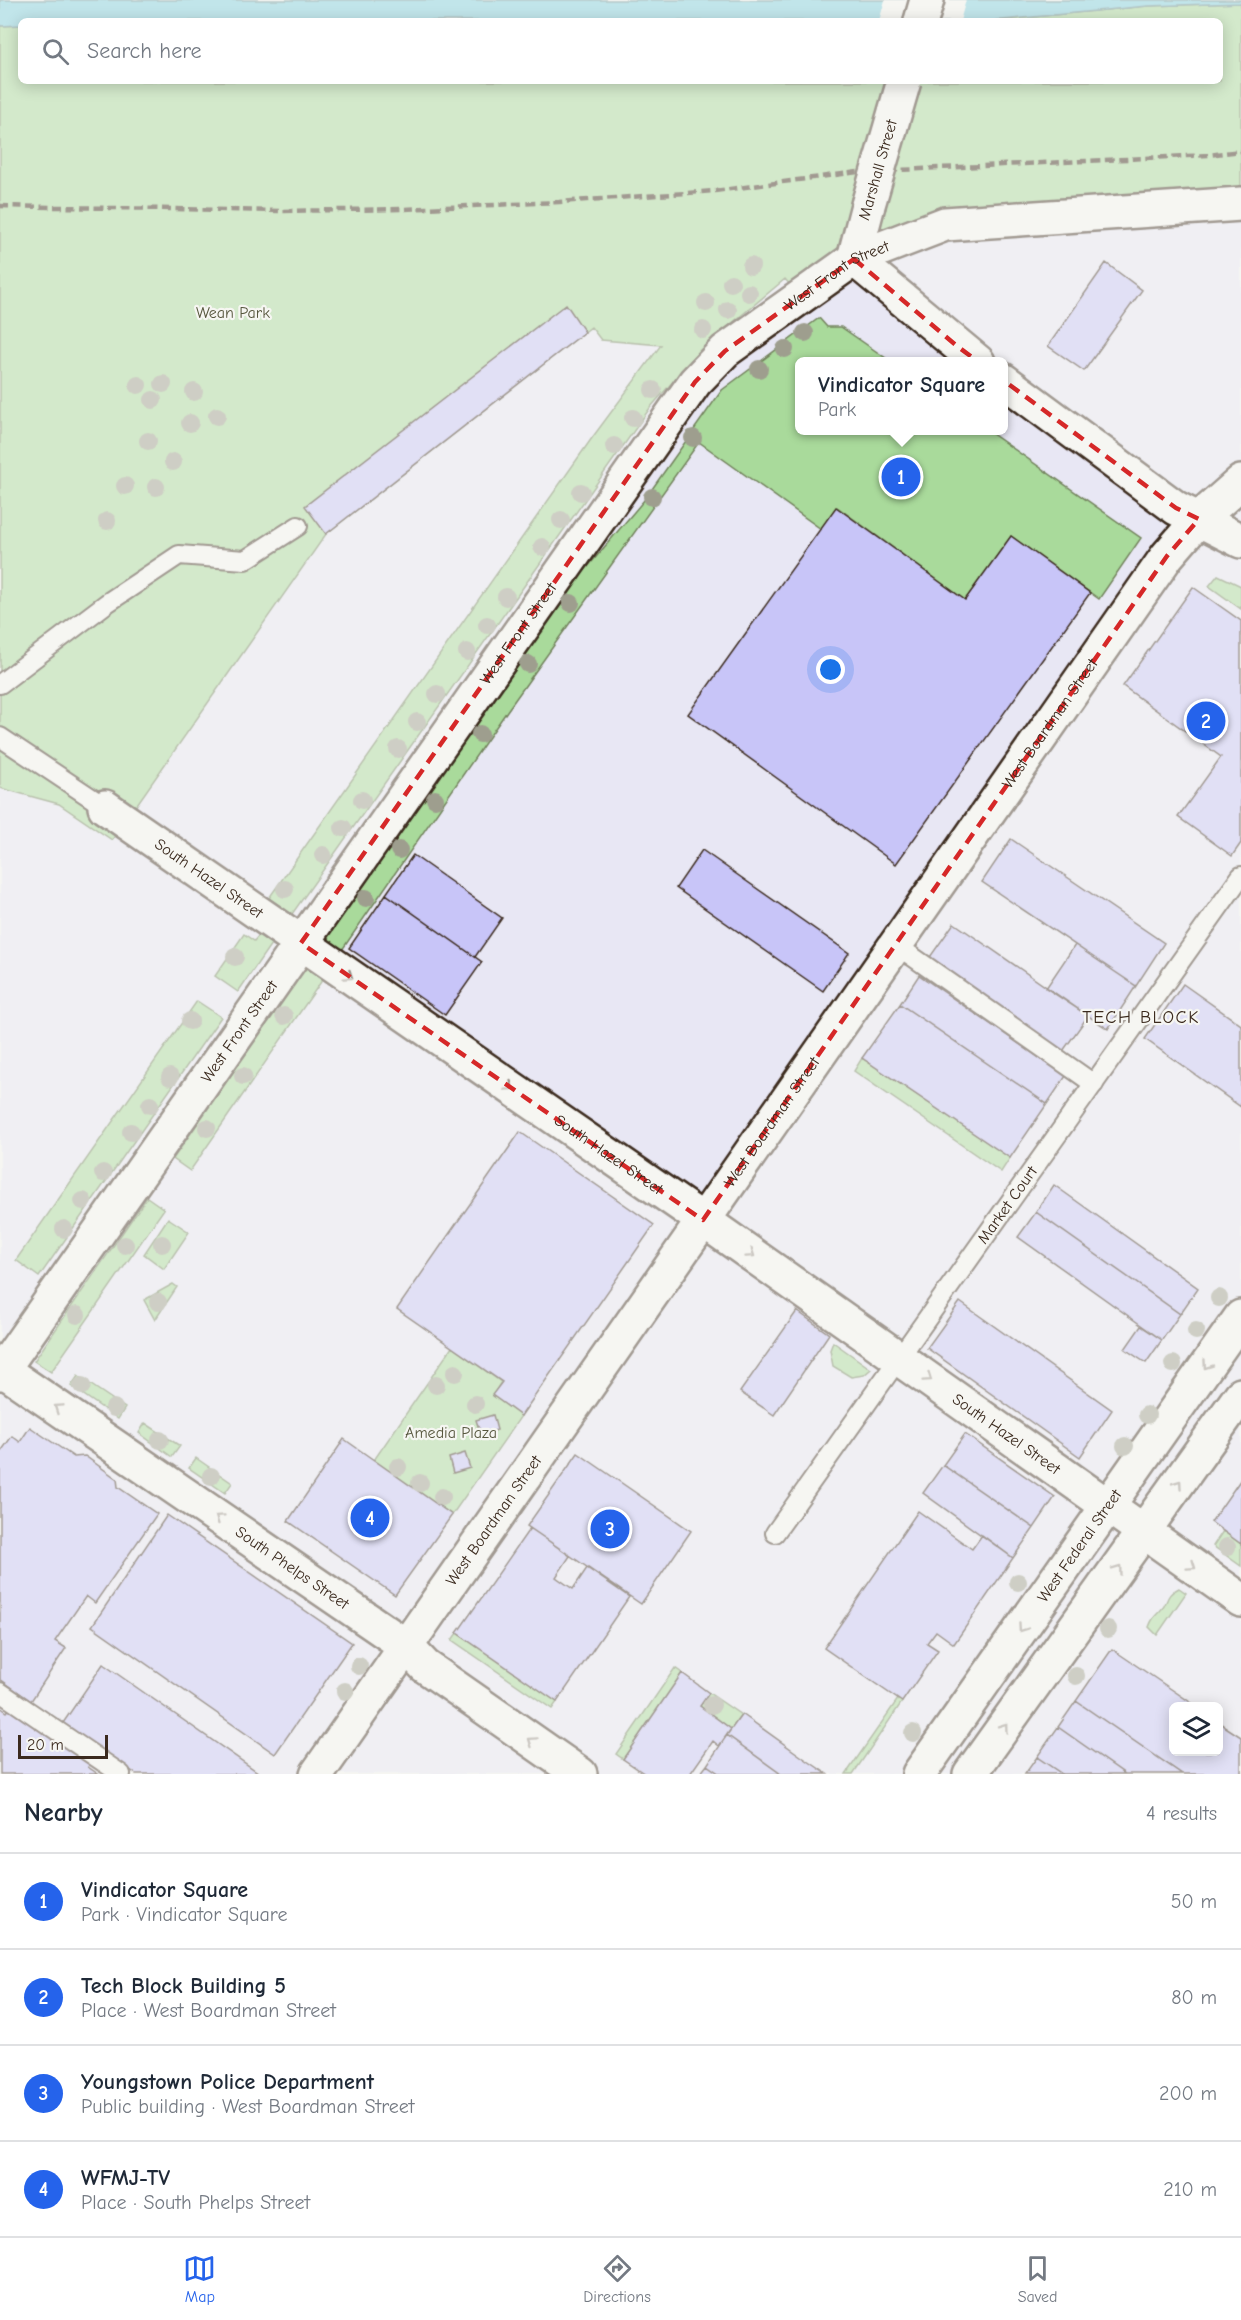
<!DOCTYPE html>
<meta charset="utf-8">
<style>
:root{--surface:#fff;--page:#f2f2f3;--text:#1f2937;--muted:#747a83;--line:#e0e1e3;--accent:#2563eb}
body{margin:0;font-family:"Comic Neue",sans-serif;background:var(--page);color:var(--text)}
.controls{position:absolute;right:18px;bottom:18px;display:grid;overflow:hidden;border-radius:9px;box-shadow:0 3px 15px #0003}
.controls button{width:54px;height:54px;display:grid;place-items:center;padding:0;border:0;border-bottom:2px solid var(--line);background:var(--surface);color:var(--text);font:30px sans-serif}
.scale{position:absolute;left:18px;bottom:15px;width:90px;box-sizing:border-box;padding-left:6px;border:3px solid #3b2a1e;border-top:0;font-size:16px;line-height:21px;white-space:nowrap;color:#3b2a1e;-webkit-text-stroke:4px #f6f6f2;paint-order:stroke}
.you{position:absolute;left:831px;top:670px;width:21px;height:21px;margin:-15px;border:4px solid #fff;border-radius:50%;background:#1a73e8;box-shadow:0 0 0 9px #1a73e833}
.badge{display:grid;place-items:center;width:39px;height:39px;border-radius:50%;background:var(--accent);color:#fff;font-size:20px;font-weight:700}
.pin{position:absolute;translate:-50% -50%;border:3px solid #fff;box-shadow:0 2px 6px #0006}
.popup{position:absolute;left:795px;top:357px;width:213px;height:78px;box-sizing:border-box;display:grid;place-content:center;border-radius:9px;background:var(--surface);filter:drop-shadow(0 2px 4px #0005);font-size:20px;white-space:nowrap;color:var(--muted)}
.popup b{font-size:22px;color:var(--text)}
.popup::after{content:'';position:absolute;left:50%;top:100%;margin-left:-12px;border:12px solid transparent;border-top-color:var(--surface)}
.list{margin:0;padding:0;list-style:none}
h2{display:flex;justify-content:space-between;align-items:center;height:78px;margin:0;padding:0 24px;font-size:26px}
h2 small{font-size:20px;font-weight:400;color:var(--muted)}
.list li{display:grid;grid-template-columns:39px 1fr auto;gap:18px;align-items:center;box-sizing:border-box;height:96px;padding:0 24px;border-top:2px solid var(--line)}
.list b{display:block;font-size:22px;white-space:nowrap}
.list p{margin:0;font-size:20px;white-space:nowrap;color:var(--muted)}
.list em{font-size:20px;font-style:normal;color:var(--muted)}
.icon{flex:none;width:33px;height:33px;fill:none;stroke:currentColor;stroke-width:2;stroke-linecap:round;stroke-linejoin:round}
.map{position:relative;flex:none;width:1241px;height:1774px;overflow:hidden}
.search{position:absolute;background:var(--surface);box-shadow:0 3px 15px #0003;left:18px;right:18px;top:18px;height:66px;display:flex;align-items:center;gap:15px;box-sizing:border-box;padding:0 21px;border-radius:9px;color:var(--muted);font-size:22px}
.sheet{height:462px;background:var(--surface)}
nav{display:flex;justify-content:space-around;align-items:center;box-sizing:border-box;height:84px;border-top:2px solid var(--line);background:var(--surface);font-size:16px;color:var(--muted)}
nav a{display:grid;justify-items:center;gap:3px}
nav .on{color:var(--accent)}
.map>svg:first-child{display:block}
.built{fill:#e8e7f4;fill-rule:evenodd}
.green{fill:#a9da9b;stroke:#72825c;stroke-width:1.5}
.water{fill:#81d0df;stroke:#658e92;stroke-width:1.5}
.pier{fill:#f6f6f2}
.building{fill:#c8c5f8;stroke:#3b2a1e;stroke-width:1.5}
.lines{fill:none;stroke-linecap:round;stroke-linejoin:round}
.service-casing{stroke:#3b2a1e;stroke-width:22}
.minor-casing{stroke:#3b2a1e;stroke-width:38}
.tertiary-casing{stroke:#3b2a1e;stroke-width:38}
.service{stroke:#f6f6f2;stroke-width:18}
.minor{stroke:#f6f6f2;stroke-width:33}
.tertiary{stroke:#f6f6f2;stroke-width:33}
.rail{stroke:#3b2a1e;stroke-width:4.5;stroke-dasharray:9 4.5;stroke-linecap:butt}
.tertiary-bridge-casing{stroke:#3b2a1e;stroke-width:38;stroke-linecap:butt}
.tertiary-bridge{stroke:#f6f6f2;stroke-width:33}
.tree{fill:#9e9e8e}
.oneway{stroke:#989088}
.marked{fill:none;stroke:#d62828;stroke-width:4.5;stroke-dasharray:12 8;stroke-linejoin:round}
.labels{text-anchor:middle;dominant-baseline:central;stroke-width:4.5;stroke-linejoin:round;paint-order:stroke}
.street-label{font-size:16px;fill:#3b2a1e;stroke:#f6f6f2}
.park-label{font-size:16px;fill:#56563d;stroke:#f6f6f2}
.neighbourhood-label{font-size:18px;letter-spacing:1.5px;fill:#3b2a1e;stroke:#f6f6f2}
</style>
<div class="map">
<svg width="1241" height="1774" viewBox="0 0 1241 1774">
<rect width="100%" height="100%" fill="#f6f6f2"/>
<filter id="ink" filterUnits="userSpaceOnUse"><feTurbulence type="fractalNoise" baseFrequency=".0167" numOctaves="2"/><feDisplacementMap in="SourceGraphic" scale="12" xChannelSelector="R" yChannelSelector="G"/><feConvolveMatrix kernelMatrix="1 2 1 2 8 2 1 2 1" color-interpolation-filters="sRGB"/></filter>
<g filter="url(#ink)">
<path class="built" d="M1241 204V1774H0V788L59 804 112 840 326 534 591 327 693 308 945 224ZM799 362H1003V430H799ZM1174 1706H1218V1752H1174Z"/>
<path class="green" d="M1241 3V204L945 224 800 296 785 279 701 349 650 408 292 914 269 898 592 438 661 345 601 340 591 327 326 534 112 840 59 804 0 788V26L21 25V81H1220V21H991L1148 6Z
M819 318 827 327H841L890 361 799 362V430L988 431 1141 538 1099 599 1011 536 965 600 837 507 821 529 699 442 507 711 342 950 326 938 569 589 645 499 722 390Z
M1218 575 1241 586V609L1209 586Z
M244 934 254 941 259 935 271 944 238 992 215 976Z
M306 967 323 979 190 1171 173 1159Z
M197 1001 221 1017 39 1277 16 1260Z
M862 1058 1010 1158 1001 1172 854 1071Z
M147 1197 164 1209 51 1372 34 1361Z
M168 1218 189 1232 164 1269 144 1254Z
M173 1284 177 1287 155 1320 144 1300Z
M833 1342 871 1369 864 1375 851 1377 833 1366 830 1350Z
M452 1347 501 1382 493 1395 521 1416 452 1515 374 1460Z
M78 1376 125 1408 118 1419 71 1386Z
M145 1423 180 1446 172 1457 139 1433Z
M196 1458 232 1483 225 1493 189 1468Z
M1223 1531 1241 1544V1566L1213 1546Z
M1179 1588 1186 1593 1157 1635 1149 1627C1152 1619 1154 1617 1160 1611 1170 1602 1163 1596 1179 1588Z
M457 1633 557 1702 552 1709 452 1640Z
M675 1668 682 1673 623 1759 616 1754Z
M709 1693 741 1715 731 1729 700 1706Z
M898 1699 902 1702 853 1774H846Z"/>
<path class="water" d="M0 0H1241V3L1148 6 991 21H21V25L0 26Z"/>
<path class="pier" d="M885 0H966L960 21H879Z"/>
<path class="building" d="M1106 263 1142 290 1084 371 1048 346Z
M566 304 585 332 326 534 305 506Z
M836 507 965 600 1011 536 1090 593 896 864 688 714Z
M1193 587 1241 621V843L1232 856 1178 817 1221 757 1123 686Z
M1011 839 1164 943 1136 986 982 882Z
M702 850 849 953 823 991 676 888Z
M413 855 502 918 475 957 386 894Z
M386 894 482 962 445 1015 349 948Z
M954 923 1088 1016 1063 1051 930 957Z
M1075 945 1136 986 1108 1029 1046 988Z
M919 975 1066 1076 1047 1104 900 1004Z
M1183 984 1241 1025V1107L1145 1039Z
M900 1004 1047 1104 1010 1158 862 1058Z
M520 1132 654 1225 521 1416 492 1395 502 1382 397 1309Z
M1054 1185 1198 1288 1180 1314 1036 1212Z
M1036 1212 1180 1314 1162 1340 1018 1237Z
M960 1302 1112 1410 1080 1457 927 1348Z
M797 1311 829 1334 774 1415 740 1392Z
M1141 1326 1162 1340 1146 1363 1125 1349Z
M493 1415 497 1430 481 1435 476 1420Z
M30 1427 74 1457 85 1456 117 1479 118 1487 157 1514 95 1603 86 1596 55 1641 66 1648 31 1701 0 1679V1453L12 1436 20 1442Z
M965 1434 1055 1497 1034 1528 943 1465Z
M344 1439 452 1515 395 1595 288 1521Z
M465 1453 470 1468 453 1473 449 1458Z
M578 1453 691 1531 641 1604 527 1526Z
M943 1465 1034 1528 1013 1558 923 1493Z
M1241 1479V1544L1211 1522Z
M918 1511 972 1549 982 1535 1013 1558 954 1644 936 1631 927 1643 938 1650 902 1702 824 1648Z
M167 1515 352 1643 275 1754 92 1626Z
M530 1528 570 1556 556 1577 573 1589 587 1568 629 1597 557 1702 457 1633Z
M1112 1649 1196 1706H1174V1752H1218V1722L1241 1737V1774H1182L1076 1701Z
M103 1664 259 1773V1774H136L63 1723Z
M682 1673 709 1693 700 1706 731 1729 719 1746 713 1741 690 1774H645L623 1759Z
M1076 1701 1182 1774H1125L1058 1727Z
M0 1707 7 1712 10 1708 90 1764 88 1767 98 1774H0Z
M742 1714 805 1759 827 1774H781L727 1735Z
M1058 1727 1125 1774H1062L1037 1757Z
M727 1735 781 1774H720L707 1765Z
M1037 1757 1062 1774H1025Z
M707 1765 720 1774H700Z"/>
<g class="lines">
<g class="service-casing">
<g id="service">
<path d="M0 684 107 603 179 555 245 560 298 526"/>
<path d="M0 737 105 807"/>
<path d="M896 945 1094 1084"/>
<path id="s1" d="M775 1533 1241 876"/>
<path d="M0 1692 121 1774"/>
</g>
</g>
<g class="minor-casing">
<g id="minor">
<path id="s2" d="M105 807 703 1220 1241 1600"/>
<path id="s3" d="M0 1368 406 1646 425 1666 580 1774"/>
</g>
</g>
<g class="tertiary-casing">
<g id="tertiary">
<path d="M921 21 927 0"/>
<path d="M854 259 978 362"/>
<path d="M854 259 868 205"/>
<path d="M1003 380 1176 508 1241 541"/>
<path id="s4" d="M0 1373 695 382 725 351 854 259 945 224 1241 204"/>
<path id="s5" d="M317 1774 1167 556 1199 519 1241 482"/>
<path id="s6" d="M919 1774 1241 1317"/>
<path d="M970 1774 1241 1395"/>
</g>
</g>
<use href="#service" class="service"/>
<use href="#minor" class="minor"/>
<use href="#tertiary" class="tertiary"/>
<path class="rail" d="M0 206 282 211 403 209 559 202 715 191 858 172 1208 155 1241 151"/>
<g class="tertiary-bridge-casing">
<path id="tertiary-bridge" d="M868 205 904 81"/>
</g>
<use href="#tertiary-bridge" class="tertiary-bridge"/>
</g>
<g class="tree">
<circle cx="751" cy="266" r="9"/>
<circle cx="731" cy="283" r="9"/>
<circle cx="749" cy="293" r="9"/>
<circle cx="706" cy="303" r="9"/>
<circle cx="728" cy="310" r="9"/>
<circle cx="703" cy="330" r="9"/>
<circle cx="805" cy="333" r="9"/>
<circle cx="785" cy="349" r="9"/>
<circle cx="759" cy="369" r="9"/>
<circle cx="163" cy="384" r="9"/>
<circle cx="138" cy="385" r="9"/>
<circle cx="653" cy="390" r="9"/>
<circle cx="194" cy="392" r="9"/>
<circle cx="153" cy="400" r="9"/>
<circle cx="217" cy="416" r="9"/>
<circle cx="633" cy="418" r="9"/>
<circle cx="190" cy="423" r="9"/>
<circle cx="693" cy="438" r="9"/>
<circle cx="148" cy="441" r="9"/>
<circle cx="614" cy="446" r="9"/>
<circle cx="173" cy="462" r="9"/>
<circle cx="125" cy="486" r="9"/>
<circle cx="156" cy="487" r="9"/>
<circle cx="581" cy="492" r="9"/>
<circle cx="652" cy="497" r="9"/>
<circle cx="561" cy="520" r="9"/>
<circle cx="107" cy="521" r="9"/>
<circle cx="542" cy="547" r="9"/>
<circle cx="506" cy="597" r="9"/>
<circle cx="571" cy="603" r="9"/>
<circle cx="487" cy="625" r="9"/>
<circle cx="467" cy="652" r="9"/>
<circle cx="528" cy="664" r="9"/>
<circle cx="437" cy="694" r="9"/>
<circle cx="417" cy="722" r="9"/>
<circle cx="480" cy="734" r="9"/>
<circle cx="398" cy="749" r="9"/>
<circle cx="435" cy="799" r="9"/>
<circle cx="362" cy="800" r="9"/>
<circle cx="343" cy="828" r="9"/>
<circle cx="399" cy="850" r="9"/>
<circle cx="323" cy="855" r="9"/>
<circle cx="285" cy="889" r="9"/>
<circle cx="366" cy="898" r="9"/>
<circle cx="235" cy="957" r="9"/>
<circle cx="284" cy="1016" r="9"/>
<circle cx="190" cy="1021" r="9"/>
<circle cx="243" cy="1076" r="9"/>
<circle cx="170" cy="1077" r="9"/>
<circle cx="150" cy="1105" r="9"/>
<circle cx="207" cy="1128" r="9"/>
<circle cx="131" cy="1132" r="9"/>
<circle cx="103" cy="1173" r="9"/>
<circle cx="83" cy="1201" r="9"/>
<circle cx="64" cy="1229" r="9"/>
<circle cx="162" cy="1244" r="9"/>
<circle cx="125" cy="1245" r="9"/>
<circle cx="1219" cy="1298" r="9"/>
<circle cx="158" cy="1302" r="9"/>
<circle cx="77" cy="1315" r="9"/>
<circle cx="1196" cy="1331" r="9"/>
<circle cx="1173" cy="1364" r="9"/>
<circle cx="455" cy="1373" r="9"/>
<circle cx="436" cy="1385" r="9"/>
<circle cx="82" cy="1386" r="9"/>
<circle cx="475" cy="1404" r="9"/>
<circle cx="114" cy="1408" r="9"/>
<circle cx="1147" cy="1415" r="9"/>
<circle cx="160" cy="1440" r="9"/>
<circle cx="1125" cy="1446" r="9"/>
<circle cx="398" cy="1467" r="9"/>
<circle cx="211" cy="1476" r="9"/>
<circle cx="420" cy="1483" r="9"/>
<circle cx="442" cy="1497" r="9"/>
<circle cx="1227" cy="1547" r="9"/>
<circle cx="1018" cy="1582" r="9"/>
<circle cx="1108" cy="1629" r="9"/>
<circle cx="359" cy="1666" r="9"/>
<circle cx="1076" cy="1676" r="9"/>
<circle cx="345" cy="1691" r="9"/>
<circle cx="712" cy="1705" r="9"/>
<circle cx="913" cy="1733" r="9"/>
</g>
<defs><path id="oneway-chevron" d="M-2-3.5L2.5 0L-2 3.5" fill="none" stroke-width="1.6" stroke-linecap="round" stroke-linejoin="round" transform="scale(1.5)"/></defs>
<g class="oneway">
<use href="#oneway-chevron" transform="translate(349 976) rotate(34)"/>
<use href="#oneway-chevron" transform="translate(510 1087) rotate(35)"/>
<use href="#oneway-chevron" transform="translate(751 1254) rotate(35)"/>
<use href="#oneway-chevron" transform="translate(1207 1365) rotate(125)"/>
<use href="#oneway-chevron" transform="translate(928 1378) rotate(35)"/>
<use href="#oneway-chevron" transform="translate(58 1408) rotate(-146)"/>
<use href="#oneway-chevron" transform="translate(1178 1484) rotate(-55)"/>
<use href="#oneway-chevron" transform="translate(219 1518) rotate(-145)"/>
<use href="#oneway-chevron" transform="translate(1192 1566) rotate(35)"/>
<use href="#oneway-chevron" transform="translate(1118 1569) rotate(-54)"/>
<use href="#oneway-chevron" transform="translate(1022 1628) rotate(125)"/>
<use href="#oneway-chevron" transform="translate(1004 1727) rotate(-54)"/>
<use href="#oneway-chevron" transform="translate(532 1741) rotate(-145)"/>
</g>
</g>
<path d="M0 0H1241V1774H0ZM854 259 957 346 1176 508 1199 519 1167 556 703 1220 301 943 695 382 725 351Z" fill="#f6f6f2" fill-opacity=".55" fill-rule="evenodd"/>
<path class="marked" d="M854 259 957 346 1176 508 1199 519 1167 556 703 1220 301 943 695 382 725 351Z"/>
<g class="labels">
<g class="street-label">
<text transform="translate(878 170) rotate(-74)">Marshall Street</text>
<text stroke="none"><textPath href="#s4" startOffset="1389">West Front Street</textPath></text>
<text stroke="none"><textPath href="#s4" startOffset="903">West Front Street</textPath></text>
<text stroke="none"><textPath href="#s5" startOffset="1281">West Boardman Street</textPath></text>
<text stroke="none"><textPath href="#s2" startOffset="126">South Hazel Street</textPath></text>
<text stroke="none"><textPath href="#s4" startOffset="417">West Front Street</textPath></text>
<text stroke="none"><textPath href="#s5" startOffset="795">West Boardman Street</textPath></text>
<text stroke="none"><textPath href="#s2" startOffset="612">South Hazel Street</textPath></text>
<text stroke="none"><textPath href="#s1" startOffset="402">Market Court</textPath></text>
<text stroke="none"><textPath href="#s2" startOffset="1098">South Hazel Street</textPath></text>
<text stroke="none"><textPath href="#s5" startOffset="309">West Boardman Street</textPath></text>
<text stroke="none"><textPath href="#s6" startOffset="279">West Federal Street</textPath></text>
<text stroke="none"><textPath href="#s3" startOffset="354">South Phelps Street</textPath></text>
</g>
<g class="park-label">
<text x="233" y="313">Wean Park</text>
<text x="451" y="1433">Amedia Plaza</text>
</g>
<g class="neighbourhood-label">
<text x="1141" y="1017">TECH BLOCK</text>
</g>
</g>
</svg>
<div class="controls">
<button><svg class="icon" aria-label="layers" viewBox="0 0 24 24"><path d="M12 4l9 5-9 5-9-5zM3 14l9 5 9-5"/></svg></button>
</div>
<div class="scale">20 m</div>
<div class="you"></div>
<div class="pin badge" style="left:901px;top:477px">1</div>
<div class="popup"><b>Vindicator Square</b>Park</div>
<div class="pin badge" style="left:1206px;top:721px">2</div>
<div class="pin badge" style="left:610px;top:1529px">3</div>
<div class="pin badge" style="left:370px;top:1518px">4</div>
<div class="search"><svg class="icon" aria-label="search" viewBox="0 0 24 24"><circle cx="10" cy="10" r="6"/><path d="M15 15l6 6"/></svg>Search here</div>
</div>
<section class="sheet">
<h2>Nearby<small>4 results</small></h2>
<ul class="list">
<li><span class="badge">1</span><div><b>Vindicator Square</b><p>Park · Vindicator Square</p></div><em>50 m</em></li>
<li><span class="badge">2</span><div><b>Tech Block Building 5</b><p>Place · West Boardman Street</p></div><em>80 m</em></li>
<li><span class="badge">3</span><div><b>Youngstown Police Department</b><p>Public building · West Boardman Street</p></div><em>200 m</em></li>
<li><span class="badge">4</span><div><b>WFMJ-TV</b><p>Place · South Phelps Street</p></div><em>210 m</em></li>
</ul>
</section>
<nav>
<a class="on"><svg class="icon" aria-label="map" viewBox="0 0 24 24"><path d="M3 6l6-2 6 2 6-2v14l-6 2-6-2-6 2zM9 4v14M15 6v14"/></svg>Map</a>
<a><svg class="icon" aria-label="directions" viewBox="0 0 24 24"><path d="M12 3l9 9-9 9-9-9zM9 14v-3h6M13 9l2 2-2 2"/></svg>Directions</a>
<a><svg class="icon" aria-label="saved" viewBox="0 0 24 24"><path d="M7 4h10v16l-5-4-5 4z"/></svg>Saved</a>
</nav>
